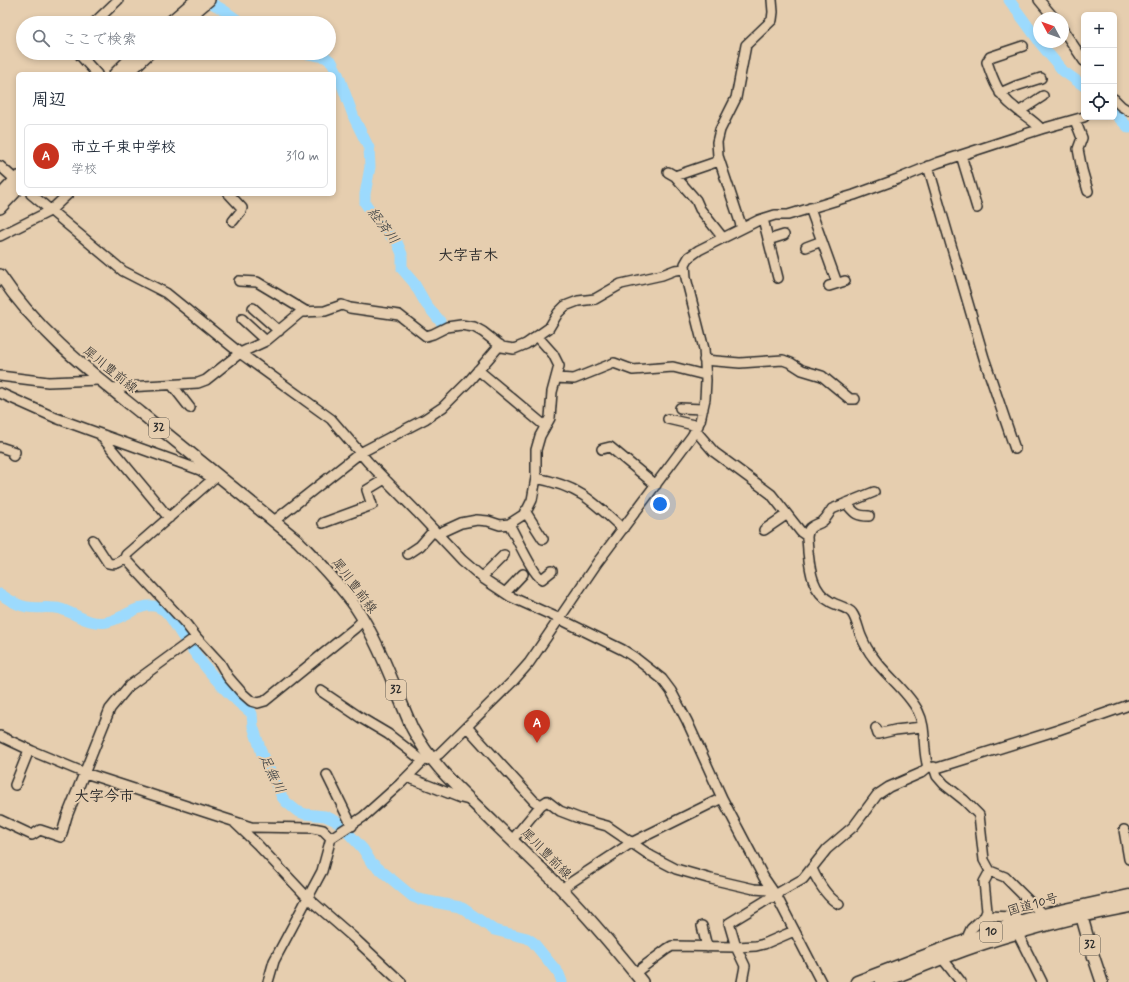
<!DOCTYPE html>
<html lang="ja">
<meta charset="utf-8">
<style>
:root{--surface:#fff;--page:#f6f6f7;--text:#1f2937;--muted:#747a83;--line:#e0e1e3;--accent:#c8321e}
body{margin:0;font-family:Mynerve,"Klee One",sans-serif;background:var(--page);color:var(--text)}
.controls{position:absolute;right:12px;top:12px;display:grid;overflow:hidden;border-radius:6px;box-shadow:0 2px 6px #0003}
.controls button{width:36px;height:36px;display:grid;place-items:center;padding:0;border:0;border-bottom:1px solid var(--line);background:var(--surface);color:var(--text);font:20px sans-serif}
.compass{position:absolute;left:1033px;top:12px;width:36px;height:36px;border-radius:50%;background:var(--surface);box-shadow:0 2px 6px #0003;rotate:311deg}
.you{position:absolute;left:660px;top:504px;width:14px;height:14px;margin:-10px;border:3px solid #fff;border-radius:50%;background:#1a73e8;box-shadow:0 0 0 6px #1a73e833}
.badge{display:grid;place-items:center;width:26px;height:26px;border-radius:50%;background:var(--accent);color:#fff;font-size:13px;font-weight:700}
.pin{position:absolute;translate:-50% -33px;filter:drop-shadow(0 1px 2px #0008)}
.pin::after{content:'';position:absolute;top:21px;width:14px;height:12px;background:inherit;clip-path:polygon(0 0,100% 0,50% 100%)}
.list{margin:0;padding:0;list-style:none}
h2{display:flex;justify-content:space-between;align-items:center;height:52px;margin:0;padding:0 16px;font-size:17px}
h2 small{font-size:13px;font-weight:400;color:var(--muted)}
.list li{display:grid;grid-template-columns:26px 1fr auto;gap:12px;align-items:center;box-sizing:border-box;height:64px;margin:0 8px 8px;padding:0 8px;border:1px solid var(--line);border-radius:6px}
.list b{display:block;font-size:15px;white-space:nowrap}
.list p{margin:0;font-size:13px;white-space:nowrap;color:var(--muted)}
.list em{font-size:13px;font-style:normal;color:var(--muted)}
.icon{flex:none;width:22px;height:22px;fill:none;stroke:currentColor;stroke-width:2;stroke-linecap:round;stroke-linejoin:round}
.map{position:relative;flex:none;width:1129px;height:982px;overflow:hidden}
.search{position:absolute;background:var(--surface);box-shadow:0 2px 6px #0003;left:16px;top:16px;width:320px;height:44px;display:flex;align-items:center;gap:10px;box-sizing:border-box;padding:0 14px;border-radius:22px;color:var(--muted);font-size:15px}
.panel{position:absolute;background:var(--surface);box-shadow:0 2px 6px #0003;left:16px;top:72px;width:320px;height:124px;border-radius:6px}
.map>svg:first-child{display:block}
.lines{fill:none;stroke-linecap:round;stroke-linejoin:round}
.river{stroke:#9cdafd;stroke-width:11}
.minor-casing{stroke:#2b2b2b;stroke-width:12}
.major-casing{stroke:#2b2b2b;stroke-width:14}
.highway-casing{stroke:#2b2b2b;stroke-width:15}
.minor{stroke:#e6ceaf;stroke-width:9}
.major{stroke:#e6ceaf;stroke-width:11}
.highway{stroke:#e6ceaf;stroke-width:12}
.labels{text-anchor:middle;dominant-baseline:central;stroke-width:4;stroke-linejoin:round;paint-order:stroke}
.shield{fill:#e6ceaf;stroke:#635c53;stroke-width:1}
.shield-label{font-size:12px;font-weight:bold;fill:#2b2b2b}
.street-label{font-size:13px;fill:#2b2b2b;stroke:#e6ceaf}
.water-label{font-size:14px;font-style:italic;fill:#363c40;stroke:#e6ceaf}
.quarter-label{font-size:15px;font-weight:bold;fill:#2b2b2b;stroke:#e6ceaf}
</style>
<div class="map">
<svg width="1129" height="982" viewBox="0 0 1129 982">
<rect width="100%" height="100%" fill="#e6ceaf"/>
<filter id="ink" filterUnits="userSpaceOnUse"><feTurbulence type="fractalNoise" baseFrequency=".025" numOctaves="2"/><feDisplacementMap in="SourceGraphic" scale="8" xChannelSelector="R" yChannelSelector="G"/><feConvolveMatrix kernelMatrix="1 2 1 2 8 2 1 2 1" color-interpolation-filters="sRGB"/></filter>
<g filter="url(#ink)">
<g class="lines">
<path class="river" d="M1009 0 1039 41
M213 4 222 9 242 23
M1039 42 1063 71 1084 86
M303 53 325 57 332 62 338 74 354 118 369 148 370 167 365 194V203L383 228 397 242 402 254V269L414 283 426 304 440 321
M1114 113 1129 128
M0 594C8 599 17 606 27 607 38 609 49 606 61 609 77 614 88 625 107 622 123 619 141 601 158 607 170 611 176 628 183 637 199 659 216 682 236 700 241 705 247 709 252 714L253 726 262 754 282 797 286 802 297 811 305 814 325 816 338 822 363 849 371 862 413 897 418 899 460 907 464 909 494 930 527 938 533 942 559 974 562 982"/>
<g class="minor-casing">
<path id="minor" d="M1039 0 1054 18
M94 23 118 0
M1063 30 1084 61
M1023 46 990 57 987 62C993 80 999 96 1014 107 1023 115 1033 120 1041 129
M78 53 97 74
M1000 93 1016 86 1041 78
M1114 99 1121 106 1129 111
M1020 111 1043 96
M1075 120 1082 138 1078 149 1082 170 1088 191
M961 155 977 208
M0 166 18 182
M928 166 984 358 1015 449
M668 172 675 176 719 161
M675 176 696 200 700 209 723 238
M31 194 123 271 166 293 240 353 331 419 368 462 417 512 462 560 484 579 511 597 558 618 623 650 634 657 662 679 671 691 687 721 722 798 764 878 777 897 821 982
M229 194 242 208 241 211 233 221
M810 208 837 283
M763 219 778 278
M742 228 718 156 717 142 720 130 736 98 746 45 772 20 773 12 772 0
M0 236 50 211 68 194
M768 240 784 235
M806 247 822 241
M239 281 257 282 307 312
M829 286 845 281
M253 308 279 331
M242 319 266 341
M704 360 740 363 783 360 791 363 802 370 822 376 850 399H855
M478 370 545 426
M0 376 48 382 99 380
M556 378 574 379 614 363 633 370 673 367 705 375
M172 385 190 408
M110 388 198 383 206 380 240 353 266 341 301 312 325 311 342 305 350 308 399 315 426 336 433 334 447 327 461 325 474 327 483 332 502 347 514 349 526 344 549 328 558 313 565 306 578 301 595 299 621 284 662 275 675 270 685 269
M0 393 56 418 200 470 213 479
M680 408 703 409
M668 419 698 426
M695 430 714 452 771 494 801 532 807 536
M101 436 169 518
M0 447 15 452 13 456
M602 449 610 447 656 485
M219 476 213 479 126 555 125 558 186 624 196 637 220 663 228 677 242 693 251 701 258 703 265 701 355 628 363 620
M536 478C578 486 592 500 623 529
M874 492 832 509C829 513 827 518 823 521 817 526 808 524 807 537 807 541 808 547 808 552 810 570 812 592 831 602 838 606 847 607 852 613 857 620 858 629 861 636 864 643 868 651 873 657 886 676 907 690 918 711 927 728 922 749 928 767
M846 503C854 512 855 516 869 516
M525 511 543 539
M274 521 360 453 425 419 443 407 469 381 500 345
M323 523 372 505 367 490 385 479
M509 524C515 534 533 575 542 579L552 571
M764 530 786 515
M437 534 461 523 477 520 488 521 500 525 509 524 523 515 528 508 532 500 536 478V450L540 436 550 418 552 392 559 366 553 354 537 336
M93 540 108 563C116 565 119 563 125 558
M408 554 420 546 434 530
M484 579 485 574 504 555
M505 593 523 574
M321 691 361 718 388 734 423 761
M467 727 534 801 541 805
M876 728 878 734 895 730 922 727
M0 736 32 751 85 773 251 827 313 828 323 830 331 838
M934 767 937 776 944 784 964 800 979 815 984 860 990 871 1005 877 1043 915
M327 775 352 826
M407 777 461 798 469 800
M15 785 29 750
M0 820 32 835 40 830 61 837 67 816 110 709 129 686 196 637
M235 823 257 844 308 898 354 938 401 982
M1124 830 1129 859
M512 840 541 805 547 801 560 811 581 819 607 826 651 856 676 869 711 879 754 889 768 890 776 896
M812 869C818 882 826 897 839 904
M561 889 631 843 722 798
M985 916 1016 917 1019 922 1017 932 1042 982
M702 926 707 947
M966 940 971 929 985 916 987 911 984 882 990 871
M942 958 961 982
M635 973 667 949 672 946 736 947 756 946 764 944 794 931
M268 982 274 961 322 871 331 838 363 817 400 784 423 761 431 759 439 754 514 680 529 663 597 563 692 436 700 421 705 399 706 380 704 349 686 278 685 264 689 257 699 250 759 220 775 215H788L854 195 898 179 937 163 1041 129 1084 117
M742 982 745 966 736 947 729 923 770 898 777 897 780 892 803 879 827 849 854 826 877 795 889 787 921 773 928 767 937 768 1058 730 1129 705"/>
</g>
<g class="major-casing">
<path id="major" d="M169 23 196 0
M182 23 209 0
M115 74 136 53
M127 74 149 53
M0 196 18 177
M0 208 18 189
M0 275C37 331 89 371 141 413 193 455 246 498 298 541 318 562 338 582 355 606 378 640 395 689 412 728 433 768 462 791 493 822 512 840 531 859 550 877 583 910 613 946 642 982
M1079 907 1090 946 1102 982"/>
</g>
<g class="highway-casing">
<path id="highway" d="M857 982 938 951 1019 922 1043 915 1129 896
M882 982C926 964 970 946 1016 933 1053 922 1091 913 1129 906"/>
</g>
<use href="#minor" class="minor"/>
<use href="#major" class="major"/>
<use href="#highway" class="highway"/>
</g>
</g>
<g class="labels">
<g class="shield">
<rect x="149" y="418" width="20" height="20" rx="3"/>
<rect x="386" y="680" width="20" height="20" rx="3"/>
<rect x="980" y="922" width="22" height="20" rx="3"/>
<rect x="1080" y="935" width="20" height="20" rx="3"/>
</g>
<g class="shield-label">
<text x="159" y="428">32</text>
<text x="396" y="690">32</text>
<text x="991" y="932">10</text>
<text x="1090" y="945">32</text>
</g>
<g class="street-label">
<text transform="translate(110 370) rotate(39)">犀川豊前線</text>
<text transform="translate(354 586) rotate(53)">犀川豊前線</text>
<text transform="translate(546 854) rotate(45)">犀川豊前線</text>
<text transform="translate(1033 905) rotate(-16)">国道10号</text>
</g>
<g class="water-label">
<text transform="translate(383 226) rotate(53)">経済川</text>
<text transform="translate(272 774) rotate(64)">足無川</text>
</g>
<g class="quarter-label">
<text x="468" y="256">大字吉木</text>
<text x="104" y="797">大字今市</text>
</g>
</g>
</svg>
<div class="controls">
<button>+</button>
<button>−</button>
<button><svg class="icon" aria-label="locate" viewBox="0 0 24 24"><circle cx="12" cy="12" r="6"/><path d="M12 2v4M12 18v4M2 12h4M18 12h4"/></svg></button>
</div>
<svg class="compass" viewBox="-18 -18 36 36"><path d="M0-13l5 13h-10z" fill="#e53935"/><path d="M0 13l5-13h-10z" fill="#747a83"/></svg>
<div class="you"></div>
<div class="pin badge" style="left:537px;top:743px">A</div>
<div class="search"><svg class="icon" aria-label="search" viewBox="0 0 24 24"><circle cx="10" cy="10" r="6"/><path d="M15 15l6 6"/></svg>ここで検索</div>
<section class="panel">
<h2>周辺<small></small></h2>
<ul class="list">
<li><span class="badge">A</span><div><b>市立千束中学校</b><p>学校</p></div><em>310 m</em></li>
</ul>
</section>
</div>
